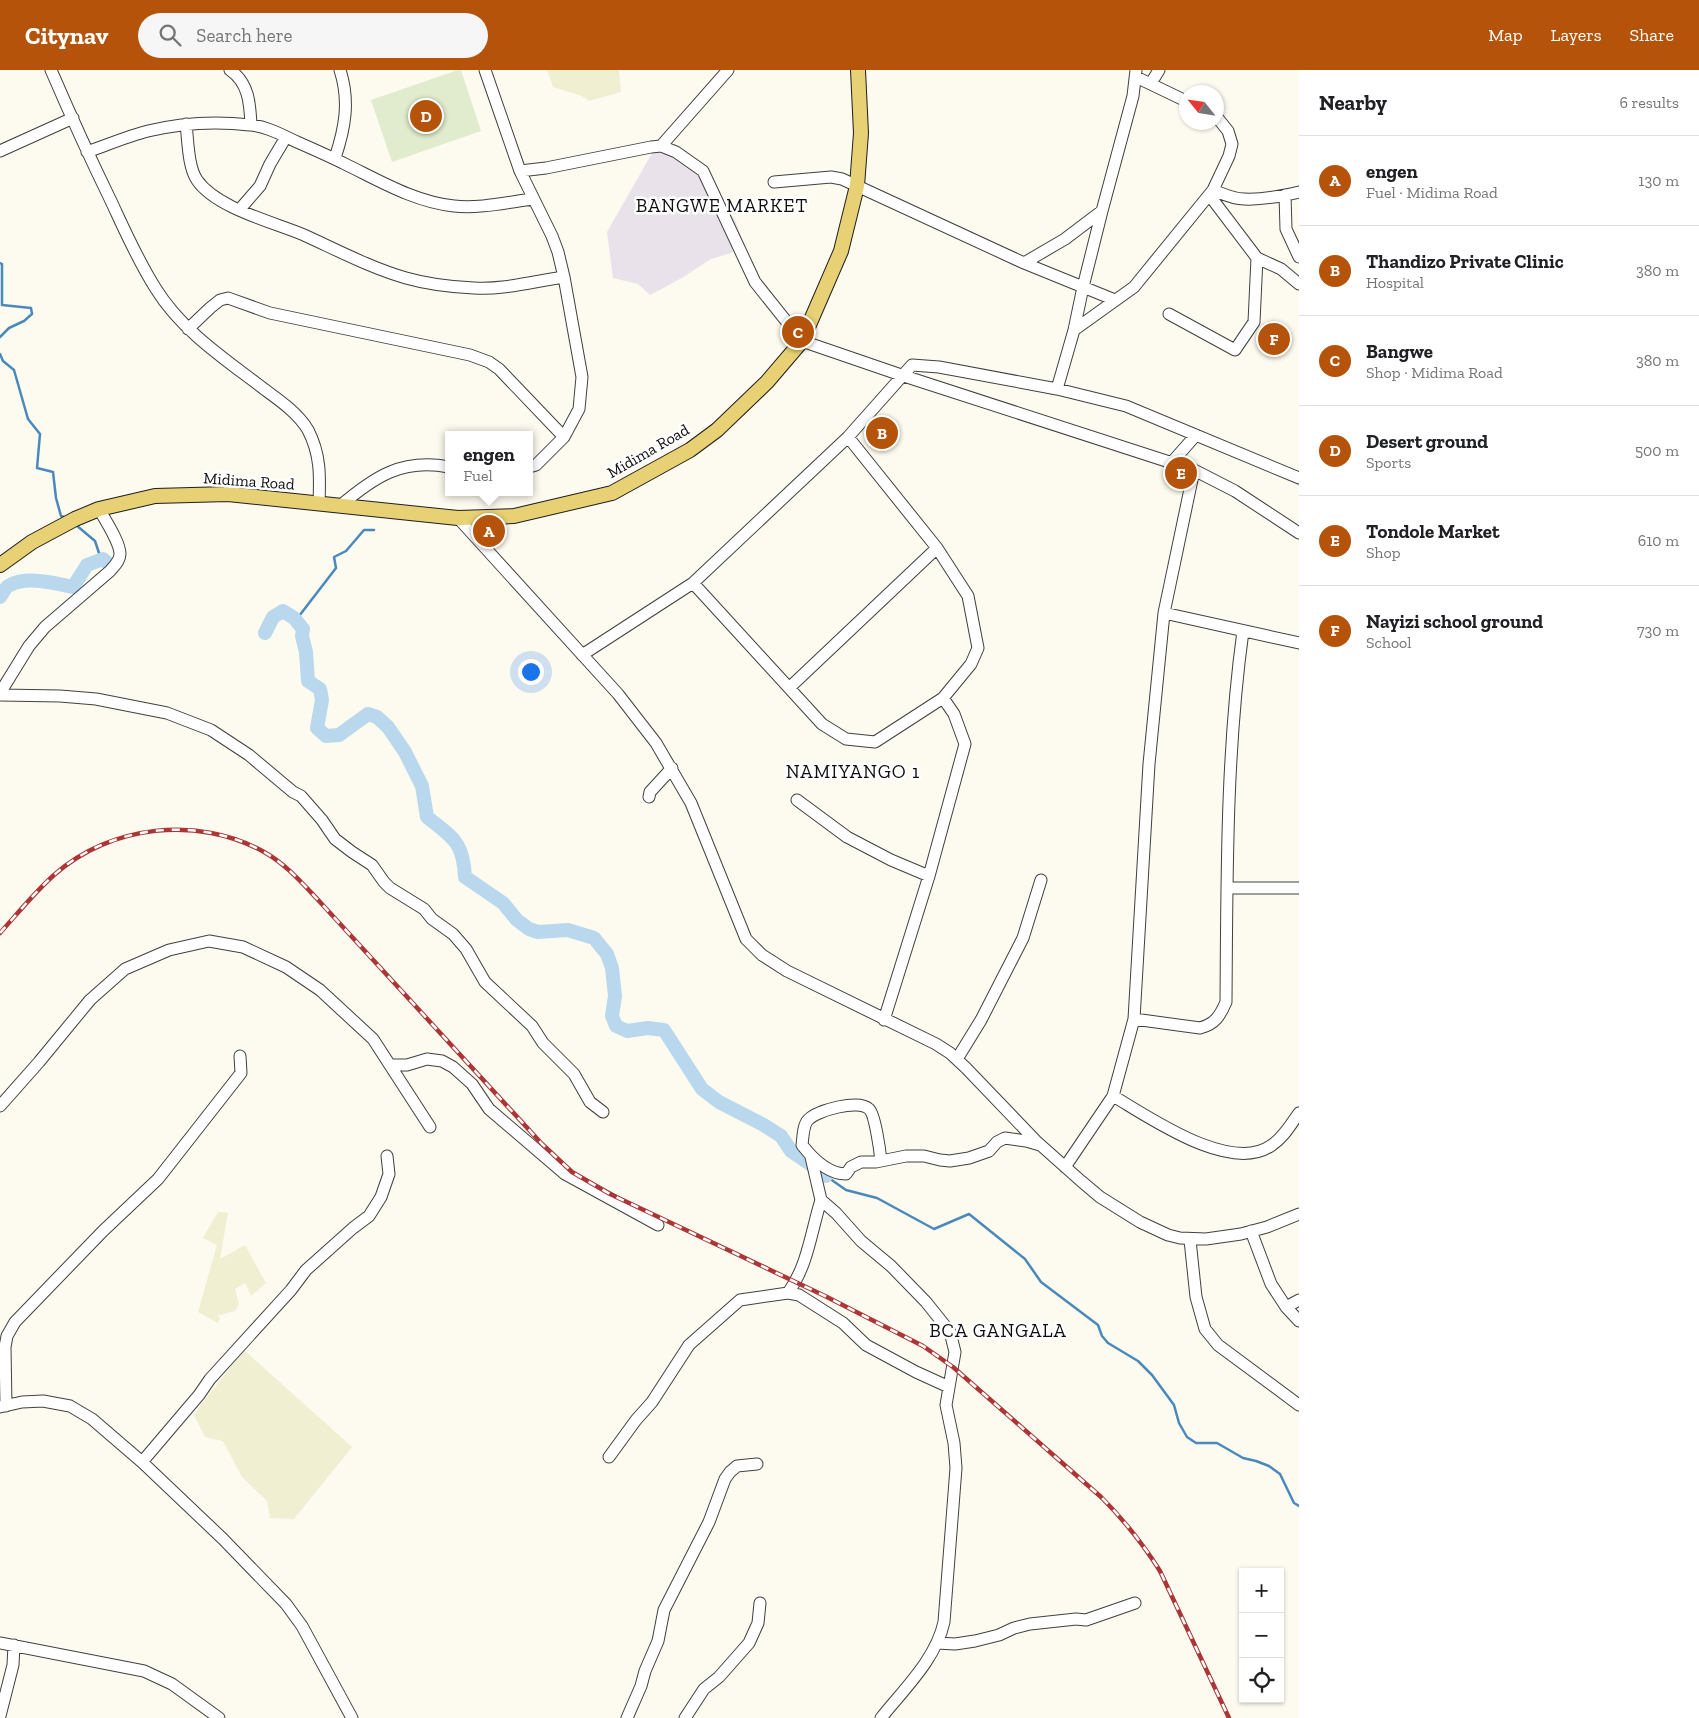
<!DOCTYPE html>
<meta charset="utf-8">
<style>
:root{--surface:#fff;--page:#f6f6f6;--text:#202124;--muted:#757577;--line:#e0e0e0;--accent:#b45309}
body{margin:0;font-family:"Zilla Slab",serif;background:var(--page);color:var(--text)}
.controls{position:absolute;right:15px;bottom:15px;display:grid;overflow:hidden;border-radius:0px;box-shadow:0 1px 4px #0004}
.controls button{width:45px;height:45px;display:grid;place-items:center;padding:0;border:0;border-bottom:1px solid var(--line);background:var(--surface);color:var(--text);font:25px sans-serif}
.compass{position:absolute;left:1179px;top:15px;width:45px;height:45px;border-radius:50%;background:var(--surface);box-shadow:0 1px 4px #0004;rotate:300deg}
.you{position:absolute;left:530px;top:601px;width:18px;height:18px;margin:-12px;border:4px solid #fff;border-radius:50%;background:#1a73e8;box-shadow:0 0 0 8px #1a73e833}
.badge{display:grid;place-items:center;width:32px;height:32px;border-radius:50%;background:var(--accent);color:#fff;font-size:16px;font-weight:700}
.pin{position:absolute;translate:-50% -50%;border:2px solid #fff;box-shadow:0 1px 5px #0006}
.popup{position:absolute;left:445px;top:361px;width:88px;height:65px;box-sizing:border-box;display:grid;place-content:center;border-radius:0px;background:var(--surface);filter:drop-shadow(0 1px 4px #0005);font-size:16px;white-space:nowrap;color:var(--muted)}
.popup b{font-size:19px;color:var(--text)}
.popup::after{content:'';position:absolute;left:50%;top:100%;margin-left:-10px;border:10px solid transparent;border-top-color:var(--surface)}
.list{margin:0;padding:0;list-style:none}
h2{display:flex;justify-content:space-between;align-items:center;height:65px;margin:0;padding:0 20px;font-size:21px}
h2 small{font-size:16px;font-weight:400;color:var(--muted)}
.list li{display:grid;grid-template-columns:32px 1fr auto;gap:15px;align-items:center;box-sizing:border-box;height:90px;padding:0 20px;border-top:1px solid var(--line)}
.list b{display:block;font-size:19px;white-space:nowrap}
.list p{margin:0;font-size:16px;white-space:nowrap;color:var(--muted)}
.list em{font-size:16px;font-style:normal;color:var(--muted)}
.icon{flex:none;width:28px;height:28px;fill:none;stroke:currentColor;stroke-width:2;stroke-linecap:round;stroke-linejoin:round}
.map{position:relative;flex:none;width:1299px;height:1648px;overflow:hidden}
header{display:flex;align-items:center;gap:30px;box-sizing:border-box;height:70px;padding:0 25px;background:var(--accent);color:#fff}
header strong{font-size:24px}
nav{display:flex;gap:28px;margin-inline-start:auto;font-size:18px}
.search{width:350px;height:45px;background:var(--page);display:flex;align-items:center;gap:12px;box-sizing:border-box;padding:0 18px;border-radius:28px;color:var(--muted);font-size:19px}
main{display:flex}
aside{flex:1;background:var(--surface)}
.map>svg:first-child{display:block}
.industrial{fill:#eae2ea}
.farmland{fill:#f0efd2}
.pitch{fill:#e0eccd}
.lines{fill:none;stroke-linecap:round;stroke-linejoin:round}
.stream{stroke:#4989bc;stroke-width:2.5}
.river{stroke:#b9d8ee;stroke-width:14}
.minor-casing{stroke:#404040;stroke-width:13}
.major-casing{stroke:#1e1e1e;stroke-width:16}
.minor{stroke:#fff;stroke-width:11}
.major{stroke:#e8d074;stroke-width:14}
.rail-casing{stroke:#ac3637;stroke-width:4.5}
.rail{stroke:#fff;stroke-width:2.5;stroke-dasharray:8;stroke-linecap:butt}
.labels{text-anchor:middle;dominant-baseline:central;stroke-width:5;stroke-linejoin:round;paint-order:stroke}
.street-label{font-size:16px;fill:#0d0d0d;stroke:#fff}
.quarter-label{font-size:19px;letter-spacing:1px;fill:#0d0d0d;stroke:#fff}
</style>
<header>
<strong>Citynav</strong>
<div class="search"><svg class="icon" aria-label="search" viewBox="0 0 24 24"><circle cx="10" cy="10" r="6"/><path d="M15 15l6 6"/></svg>Search here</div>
<nav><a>Map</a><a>Layers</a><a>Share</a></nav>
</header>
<main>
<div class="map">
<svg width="1299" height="1648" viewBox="0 0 1299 1648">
<rect width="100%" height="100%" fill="#fdfbef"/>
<path class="industrial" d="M655 78 704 100 736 152 743 172 731 183 711 189 680 209 650 225 638 214 613 208 607 162Z"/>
<path class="farmland" d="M547 0H619L621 22 589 31 582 26 553 17Z
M218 1142 228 1143 220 1189 245 1175 266 1213 251 1226 245 1213 235 1219 239 1234 235 1241 217 1246 220 1248 218 1253 198 1242 217 1175 203 1168Z
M244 1280 352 1377 294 1449 270 1448 267 1431 242 1407 223 1371 205 1367 194 1345 200 1336Z"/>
<path class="pitch" d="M458 0H461L481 61 392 92 371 30Z"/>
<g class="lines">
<path class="stream" d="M0 193 2 194V235L31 238 32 244 24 251 9 258 0 267
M0 284 3 291 14 300 28 349 40 364 37 398 53 402 56 428 61 446 64 447
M76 455 95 471 99 483 103 489
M296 550 336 498 334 487 346 481 364 460H374
M826 1106 846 1120 877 1128 934 1159 969 1144 1025 1189 1041 1212 1098 1255 1102 1266 1108 1273 1138 1291 1152 1305 1174 1335 1179 1353 1187 1367 1196 1373H1217L1243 1388 1256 1391 1269 1396 1280 1404 1294 1433 1299 1436"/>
<path class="river" d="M0 527C3 523 5 517 10 515 27 506 55 513 73 517L87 495 103 489 111 496
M265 563 273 547 283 541 294 548 303 559 302 566 306 582 308 611 320 619 322 630 317 658 326 666 339 665 368 644 377 647 388 657 405 682 422 716 427 747C453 768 463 771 465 807L503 833 517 850 529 859 538 862 568 860 594 868 607 884 612 898 615 926 612 946 616 956 627 961 648 958 664 960 702 1019 719 1032 762 1054 781 1066 791 1081 810 1094
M815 1098 826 1106"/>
<g class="minor-casing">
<path id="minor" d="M51 0C70 44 90 88 111 131 125 161 138 191 156 219 182 261 225 289 264 319 279 330 298 343 308 360 321 385 320 407 319 434
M230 0C249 13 250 34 251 55
M485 0 520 101 552 166 558 182 564 207 582 307 579 339 564 367 536 395 529 397
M1136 7 1186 31
M1151 13 1159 0
M186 54C188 70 188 97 197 110 216 138 273 152 304 165 337 180 371 198 406 208 427 214 451 217 474 218 503 220 535 211 564 207
M661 76 728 0
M0 81 73 48
M87 82C107 75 128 66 148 61 181 53 217 51 250 55 266 56 282 65 297 72 313 79 329 86 345 94 380 111 415 132 454 136 478 139 509 132 533 129
M335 88C345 58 350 31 340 0
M520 101 546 98 651 77 661 76 676 82 703 101 755 212 802 271 904 306 1194 400 1235 421 1299 463
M774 112 831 107 842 109 1024 193 1115 230
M1213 120C1223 124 1233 129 1244 129 1261 130 1282 126 1299 122
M1285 125 1286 159 1299 187
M240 139 260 116 270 94 286 67
M1257 188 1281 199 1299 214
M1024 193 1065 169 1102 141
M1169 244 1235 280 1254 252 1257 188 1210 126
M188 259 210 238 220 230 228 228 270 243 470 285 489 292 499 299 564 367
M1074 260 1134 217 1213 120 1229 86 1232 74 1228 61 1216 46
M1057 319 1074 260 1083 217 1102 141 1133 26 1136 0
M1173 391 1196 365
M340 436C374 407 402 388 449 397
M458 448 618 624 656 673 691 733 746 869 762 885 787 901 936 974 950 983 966 998 1036 1071 1081 1111 1100 1127 1140 1152 1168 1165 1180 1168 1206 1169 1241 1164 1267 1157 1299 1144
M693 513 848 367 912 295 939 297 1057 319 1126 336 1299 408
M1164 543 1299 573
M582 585 693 513 822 654 846 669 875 672 943 628 971 594 978 578 968 526 937 478 848 367
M789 618 937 478
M0 623 29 576 45 557 110 501C114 496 120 491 120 484 120 472 105 450 99 439
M0 625 60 626 96 629 167 643 211 660 249 685 293 722 301 726 322 750 335 769 352 782 372 795 384 812 390 818 424 839 432 849 453 864 466 879 485 912 532 956 543 973 574 1004 590 1032 603 1042
M649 727 650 722 672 698
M797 730 847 767 891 790 929 806
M1227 818H1299
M1134 949 1200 958C1215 954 1220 946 1226 932 1227 808 1226 684 1243 561
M884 950 929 806 965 674 954 644 943 628
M957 989 981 950 1023 868 1041 810
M390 995H407L427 989 442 991 453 997 472 1014 489 1039 565 1104 658 1155
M1113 1026C1149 1047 1231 1105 1272 1075 1284 1067 1291 1054 1299 1043
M0 1036 39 992 90 930 125 899 169 880 209 871 243 877 286 897 320 920 373 969 430 1057
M811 1087 821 1130 836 1143 861 1171 891 1196 926 1232 950 1262 955 1282 946 1335 954 1373 956 1398 944 1552C936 1589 904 1619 881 1648
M881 1091C880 1081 875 1044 869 1039 859 1029 817 1040 808 1050 803 1055 803 1068 802 1075 813 1089 828 1104 846 1104L851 1097 861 1092H876L906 1086H924L940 1090 950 1091 969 1088 989 1081 997 1072 1005 1068 1026 1071 1040 1075
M1065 1097 1113 1026 1134 949 1149 694 1164 543 1194 400
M1251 1161 1271 1214 1286 1237 1299 1251
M1190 1170 1196 1227 1205 1259 1218 1275 1299 1335
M788 1223C808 1195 811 1162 821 1130
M1286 1237 1299 1230
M6 1336 5 1277 7 1266 15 1252 103 1161 158 1109 241 1003 240 986
M0 1337 22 1332 43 1331 70 1336 92 1349 142 1392 223 1469 286 1534 302 1556 352 1648
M609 1387 636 1350 652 1332 689 1275 740 1230 788 1223 799 1225 843 1253 866 1275 916 1302 949 1317
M142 1392 199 1325 210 1309 291 1220 306 1200 353 1158 369 1146 381 1127 389 1104 387 1086
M0 1573 144 1601 172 1614 219 1648
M937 1573 955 1574 975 1571 999 1565 1014 1558 1030 1554 1076 1549 1086 1550 1135 1533
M0 1646 13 1595 14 1575
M627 1648 641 1616 645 1601 658 1571 664 1540 709 1452 725 1409 730 1402 737 1396 757 1394
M685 1648 704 1619 719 1607 749 1573 758 1553 760 1533"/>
</g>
<g class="major-casing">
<path id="major" d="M0 495 32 472 75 449 99 439 155 426 228 424 458 448 514 446 612 423 690 380 717 360 767 312 802 271 841 181 857 116 861 63 858 0"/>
</g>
<use href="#minor" class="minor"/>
<use href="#major" class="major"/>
<g class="rail-casing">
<path id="rail" d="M0 863C18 843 35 822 54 805 110 755 198 745 264 782 286 794 303 814 320 832L542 1074 572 1102 610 1124 825 1226 923 1276 953 1297 1101 1427C1124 1450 1143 1474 1160 1501L1229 1648"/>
</g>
<use href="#rail" class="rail"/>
</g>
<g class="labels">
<g class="street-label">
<text transform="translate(648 381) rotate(-30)">Midima Road</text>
<text transform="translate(249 411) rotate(4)">Midima Road</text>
</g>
<g class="quarter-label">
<text x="722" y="135">BANGWE MARKET</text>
<text x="853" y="701">NAMIYANGO 1</text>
<text x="998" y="1260">BCA GANGALA</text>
</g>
</g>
</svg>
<div class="controls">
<button>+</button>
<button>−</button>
<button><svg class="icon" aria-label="locate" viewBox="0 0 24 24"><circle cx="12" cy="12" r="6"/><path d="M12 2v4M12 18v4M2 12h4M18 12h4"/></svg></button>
</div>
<svg class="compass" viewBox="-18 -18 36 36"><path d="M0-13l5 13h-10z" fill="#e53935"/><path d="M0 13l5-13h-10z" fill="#757577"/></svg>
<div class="you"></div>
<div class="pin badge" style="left:489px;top:461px">A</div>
<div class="popup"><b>engen</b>Fuel</div>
<div class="pin badge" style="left:882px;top:363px">B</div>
<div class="pin badge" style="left:798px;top:262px">C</div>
<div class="pin badge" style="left:426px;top:46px">D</div>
<div class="pin badge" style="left:1181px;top:403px">E</div>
<div class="pin badge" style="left:1274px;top:269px">F</div>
</div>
<aside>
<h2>Nearby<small>6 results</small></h2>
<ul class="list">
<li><span class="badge">A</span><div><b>engen</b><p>Fuel · Midima Road</p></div><em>130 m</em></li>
<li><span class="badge">B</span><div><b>Thandizo Private Clinic</b><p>Hospital</p></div><em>380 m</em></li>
<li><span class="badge">C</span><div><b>Bangwe</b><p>Shop · Midima Road</p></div><em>380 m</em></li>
<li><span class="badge">D</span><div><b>Desert ground</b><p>Sports</p></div><em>500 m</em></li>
<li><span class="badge">E</span><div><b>Tondole Market</b><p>Shop</p></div><em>610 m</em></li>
<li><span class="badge">F</span><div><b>Nayizi school ground</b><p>School</p></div><em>730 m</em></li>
</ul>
</aside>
</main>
